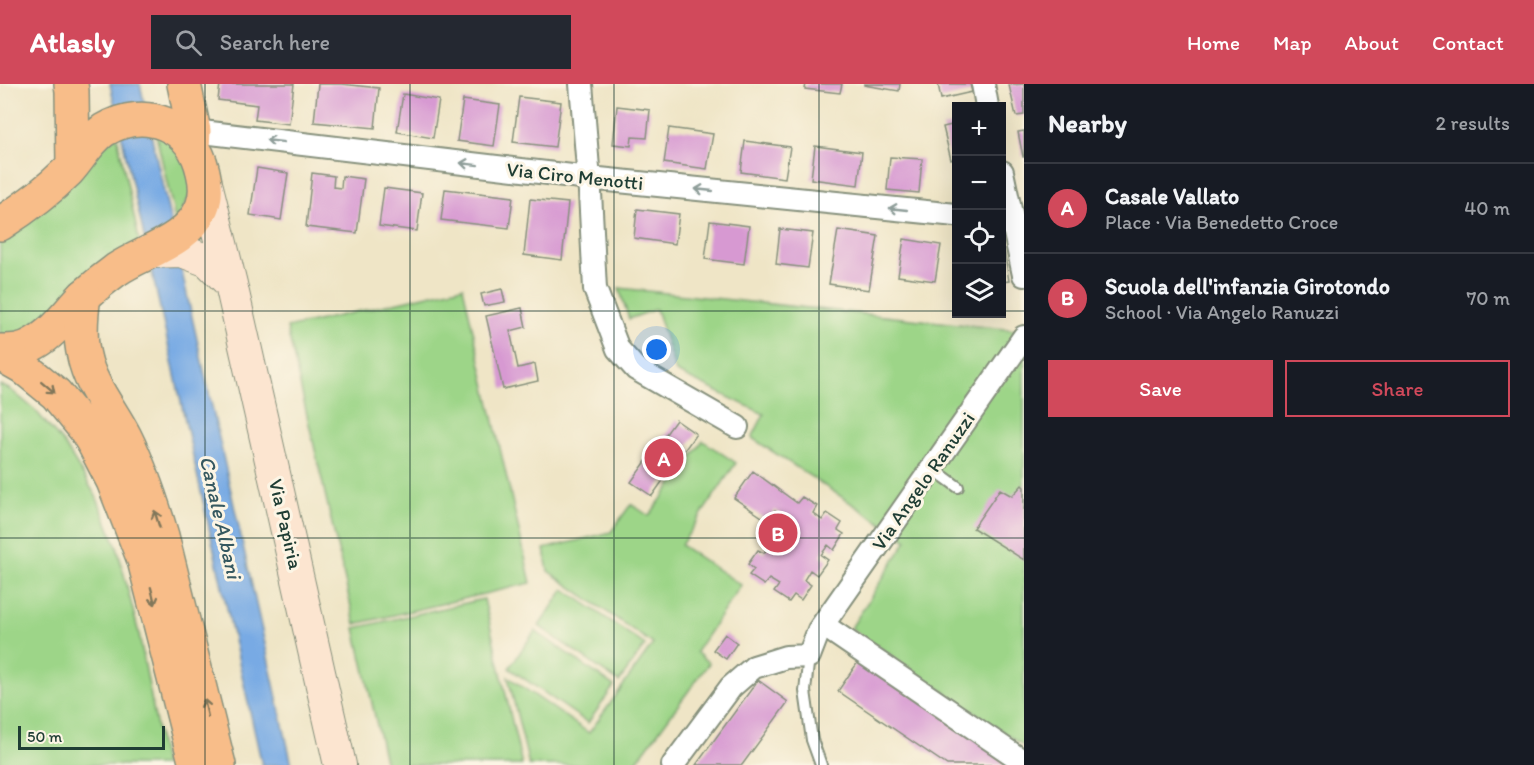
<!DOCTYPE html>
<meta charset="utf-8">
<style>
:root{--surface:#171b24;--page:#242831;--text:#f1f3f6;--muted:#9ea1a6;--line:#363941;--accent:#d1495b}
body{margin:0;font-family:Itim,sans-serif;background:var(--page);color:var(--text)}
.controls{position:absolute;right:18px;top:18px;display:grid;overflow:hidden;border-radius:0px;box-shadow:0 6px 24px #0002}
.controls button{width:54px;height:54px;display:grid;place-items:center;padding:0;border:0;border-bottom:2px solid var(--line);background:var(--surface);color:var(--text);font:30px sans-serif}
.scale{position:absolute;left:18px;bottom:15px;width:147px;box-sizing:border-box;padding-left:6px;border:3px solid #1f3d34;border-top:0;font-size:16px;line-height:21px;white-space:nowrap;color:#1f3d34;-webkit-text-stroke:4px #fcf5e5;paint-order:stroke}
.you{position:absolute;left:657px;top:266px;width:21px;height:21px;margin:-15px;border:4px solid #fff;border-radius:50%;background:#1a73e8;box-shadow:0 0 0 9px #1a73e833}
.badge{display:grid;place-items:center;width:39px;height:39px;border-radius:50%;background:var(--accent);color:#fff;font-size:20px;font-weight:700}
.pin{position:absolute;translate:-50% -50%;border:3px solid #fff;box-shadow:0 2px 6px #0006}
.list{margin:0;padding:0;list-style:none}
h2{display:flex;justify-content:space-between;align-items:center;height:78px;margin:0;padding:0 24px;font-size:26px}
h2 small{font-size:20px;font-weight:400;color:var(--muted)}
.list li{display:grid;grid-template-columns:39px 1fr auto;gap:18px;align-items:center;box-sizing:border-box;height:90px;padding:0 24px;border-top:2px solid var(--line)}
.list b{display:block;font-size:22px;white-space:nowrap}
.list p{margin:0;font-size:20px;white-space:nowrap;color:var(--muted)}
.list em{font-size:20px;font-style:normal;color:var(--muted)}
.actions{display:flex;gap:12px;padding:18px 24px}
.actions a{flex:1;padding:14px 0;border:2px solid var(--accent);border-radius:0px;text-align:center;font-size:21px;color:var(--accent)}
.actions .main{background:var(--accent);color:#fff}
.icon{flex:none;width:33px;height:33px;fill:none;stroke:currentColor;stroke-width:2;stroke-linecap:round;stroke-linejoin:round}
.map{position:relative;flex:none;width:1024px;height:681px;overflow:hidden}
header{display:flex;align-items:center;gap:36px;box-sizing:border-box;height:84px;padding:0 30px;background:var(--accent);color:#fff}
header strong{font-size:28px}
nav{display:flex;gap:33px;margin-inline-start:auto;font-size:21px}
.search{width:420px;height:54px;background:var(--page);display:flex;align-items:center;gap:15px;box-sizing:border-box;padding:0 21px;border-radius:0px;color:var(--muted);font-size:22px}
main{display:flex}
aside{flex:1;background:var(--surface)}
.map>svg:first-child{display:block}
.green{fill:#9dd588;stroke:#5e895e;stroke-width:1.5}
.water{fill:#78aae4;stroke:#4c748c;stroke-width:1.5}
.building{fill:#d799d2}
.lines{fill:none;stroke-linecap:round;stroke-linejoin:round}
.lane-casing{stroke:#87917d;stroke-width:14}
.street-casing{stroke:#87917d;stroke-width:26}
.secondary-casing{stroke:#87917d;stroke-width:34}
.primary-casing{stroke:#87917d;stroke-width:36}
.highway-casing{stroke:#87917d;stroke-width:36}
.lane{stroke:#fff;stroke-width:10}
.street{stroke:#fff;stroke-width:22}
.secondary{stroke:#fce5d0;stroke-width:32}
.primary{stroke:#f8bd89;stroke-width:33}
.highway{stroke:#f8bd89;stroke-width:33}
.oneway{stroke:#8f9e9a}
.oneway2{stroke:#81775a}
.grid{fill:none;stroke:#1f3d34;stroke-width:1.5;stroke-opacity:0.55}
.labels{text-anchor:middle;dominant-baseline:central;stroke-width:6;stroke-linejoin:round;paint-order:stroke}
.street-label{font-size:20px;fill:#1f3d34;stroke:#fcf5e5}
.water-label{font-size:21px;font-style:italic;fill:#355860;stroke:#fcf5e5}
</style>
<header>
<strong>Atlasly</strong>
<div class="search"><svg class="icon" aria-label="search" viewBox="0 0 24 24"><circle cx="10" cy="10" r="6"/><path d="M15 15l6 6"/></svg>Search here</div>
<nav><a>Home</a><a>Map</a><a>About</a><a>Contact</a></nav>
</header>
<main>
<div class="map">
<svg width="1024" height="681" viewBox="0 0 1024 681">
<rect width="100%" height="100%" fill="#fcf5e5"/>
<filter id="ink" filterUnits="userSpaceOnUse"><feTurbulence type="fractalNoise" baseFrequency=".0167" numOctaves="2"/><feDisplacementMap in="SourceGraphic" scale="12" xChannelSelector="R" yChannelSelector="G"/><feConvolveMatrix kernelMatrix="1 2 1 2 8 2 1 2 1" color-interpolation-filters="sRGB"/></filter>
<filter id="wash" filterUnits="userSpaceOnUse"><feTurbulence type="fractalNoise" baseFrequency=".008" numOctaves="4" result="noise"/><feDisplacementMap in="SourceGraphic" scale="24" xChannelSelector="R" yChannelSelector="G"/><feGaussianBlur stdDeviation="1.35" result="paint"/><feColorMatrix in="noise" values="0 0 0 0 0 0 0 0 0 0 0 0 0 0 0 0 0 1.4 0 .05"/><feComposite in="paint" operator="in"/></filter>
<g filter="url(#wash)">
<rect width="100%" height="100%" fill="#efe5c6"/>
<path class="green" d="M155 46 178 59 194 103 176 139Z
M117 51 139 156 58 223 20 252 0 250V148Z
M463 203 531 499 355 540 287 244Z
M619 204 1024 247V662L851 544 907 456 752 354 764 330 676 288 656 225 629 235Z
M0 301 11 306 35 326 64 360 96 412 117 463 139 550 164 681H0Z
M703 357 736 379 681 461 741 501 696 568 709 579 634 681H529L508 593 589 649 653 560 548 487 544 465 611 448 631 420 649 432Z
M564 505 645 561 619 598 539 542Z
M484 515 522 681H386L355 544Z
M535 547 614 602 588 639 509 584Z"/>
<path class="water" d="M110 0H140L292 681H262Z"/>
<g id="blocks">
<path class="building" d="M220 0H294L289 40 255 36 257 21 218 16Z
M318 0H341L379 4 375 44 314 38Z
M806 0H842L840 9 805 5Z
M864 0H900L899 7 864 1Z
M938 0H970L972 8 941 15Z
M1024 0V31L1016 32 1009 1Z
M403 10 439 16 433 54 397 48Z
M519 13 561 18 555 63 513 58Z
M463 16 500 21 494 62 457 57Z
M617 22 650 26 647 54 632 53 631 62 613 60Z
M956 40V74L951 76 943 43Z
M669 44 713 50 707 85 664 79Z
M1024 47V73H1023L1018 48Z
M745 57 790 63 785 94 741 88Z
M815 62 862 68 858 101 811 95Z
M890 73 922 75 919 109 887 106Z
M257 84 288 89 281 136 250 131Z
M312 89 334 92 333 103 341 104 342 92 364 95 357 149 306 143Z
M384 104 422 109 417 147 379 142Z
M445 105 513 113 509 144 441 136Z
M530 115 568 119 562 176 524 171Z
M637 125 679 130 675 160 634 154Z
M710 137 749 142 744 180 705 175Z
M780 145 813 149 808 184 776 180Z
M838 146 878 152 869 206 829 200Z
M904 155 941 161 935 197 898 192Z
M1004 166 1009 197 1002 198V167Z
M502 205 505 218 484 222 481 210Z
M522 224 526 243 510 247 518 284 535 280 538 297 503 305 486 232Z
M676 336 696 350 652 412 631 398Z
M753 387 797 419 802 413 817 422 813 429 822 436 827 429 842 439 838 446 844 450 834 466 828 461 821 471 828 476 817 491 810 486 804 496 811 501 801 516 794 511 789 518 774 508 779 501 769 495 764 501 749 491 754 485 748 480 758 466 764 469 771 459 765 456 775 440 781 445 787 434 775 426 768 437 734 414Z
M1022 401 1024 403V476L973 444 1000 405 1012 412Z
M725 550 737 559 726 575 713 566Z
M860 575 1015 681H947L838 607Z
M758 596 788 618 742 681H696Z"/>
</g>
</g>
<g filter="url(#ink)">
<use href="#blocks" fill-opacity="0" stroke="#87917d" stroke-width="1.5"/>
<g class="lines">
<g class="lane-casing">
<path id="lane" d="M932 384 958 403
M809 572 805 607 812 656 821 681"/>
</g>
<g class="street-casing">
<path id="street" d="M581 0 590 108 595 205 618 265 636 285 737 343
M983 0 987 22
M194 47 589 94 956 131
M1002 88 1024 191
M823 541 1024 678
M673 681 731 603 754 583 786 573 809 572 819 546 1024 253"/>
</g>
<g class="secondary-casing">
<path id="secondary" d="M207 103 231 200 340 681
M148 168 182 167 208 177 231 200"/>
</g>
<g class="primary-casing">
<path id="primary" d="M71 0 72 7 73 81
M184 0 194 47 193 63
M0 140C25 124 47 108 68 87 80 74 89 56 104 46 146 21 193 41 203 88 206 100 207 111 202 123 188 158 144 167 116 186 105 194 94 203 84 212 68 228 55 248 35 259 22 267 14 267 0 267"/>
</g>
<g class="highway-casing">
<path id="highway" d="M84 212C81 232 79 252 84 272 90 302 112 327 125 353 141 385 152 418 162 452L219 681
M0 270 23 283 56 310 85 345 94 360 113 397 144 476 196 681"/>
</g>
<use href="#lane" class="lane"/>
<use href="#street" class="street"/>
<use href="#secondary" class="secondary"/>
<use href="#primary" class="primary"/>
<use href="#highway" class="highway"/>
</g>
<defs><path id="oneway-shaft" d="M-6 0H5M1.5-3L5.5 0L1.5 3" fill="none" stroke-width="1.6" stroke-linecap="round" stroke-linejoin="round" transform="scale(1.5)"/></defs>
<g class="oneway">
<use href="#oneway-shaft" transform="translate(275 57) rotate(-173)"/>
<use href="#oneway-shaft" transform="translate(469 80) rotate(-173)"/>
<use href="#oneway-shaft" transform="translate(704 106) rotate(-174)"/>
<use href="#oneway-shaft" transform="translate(898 125) rotate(-174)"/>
</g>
<g class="oneway2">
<use href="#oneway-shaft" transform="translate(48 303) rotate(41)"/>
<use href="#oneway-shaft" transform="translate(157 435) rotate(-107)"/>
<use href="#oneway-shaft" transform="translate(153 512) rotate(76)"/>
<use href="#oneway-shaft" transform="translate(206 624) rotate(-103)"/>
</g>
</g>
<path class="grid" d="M205 0V681M410 0V681M614 0V681M819 0V681M0 227H956M1002 227H1024M0 454H1024"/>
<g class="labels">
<g class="street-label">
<text transform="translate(575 92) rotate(6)">Via Ciro Menotti</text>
<text transform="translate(923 397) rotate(-55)">Via Angelo Ranuzzi</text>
<text transform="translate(286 440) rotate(77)">Via Papiria</text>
</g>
<g class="water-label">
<text transform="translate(221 433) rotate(77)">Canale Albani</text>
</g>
</g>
</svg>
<div class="controls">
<button>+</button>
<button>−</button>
<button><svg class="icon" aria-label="locate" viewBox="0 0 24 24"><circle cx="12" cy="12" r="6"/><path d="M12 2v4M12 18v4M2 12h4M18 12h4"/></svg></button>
<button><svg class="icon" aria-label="layers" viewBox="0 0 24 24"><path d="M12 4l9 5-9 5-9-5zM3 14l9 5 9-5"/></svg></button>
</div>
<div class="scale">50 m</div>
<div class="you"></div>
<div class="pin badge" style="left:664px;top:374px">A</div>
<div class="pin badge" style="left:778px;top:449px">B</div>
</div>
<aside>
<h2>Nearby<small>2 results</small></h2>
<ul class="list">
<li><span class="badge">A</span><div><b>Casale Vallato</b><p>Place · Via Benedetto Croce</p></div><em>40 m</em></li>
<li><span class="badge">B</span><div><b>Scuola dell'infanzia Girotondo</b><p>School · Via Angelo Ranuzzi</p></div><em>70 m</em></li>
</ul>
<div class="actions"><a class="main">Save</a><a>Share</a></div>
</aside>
</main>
